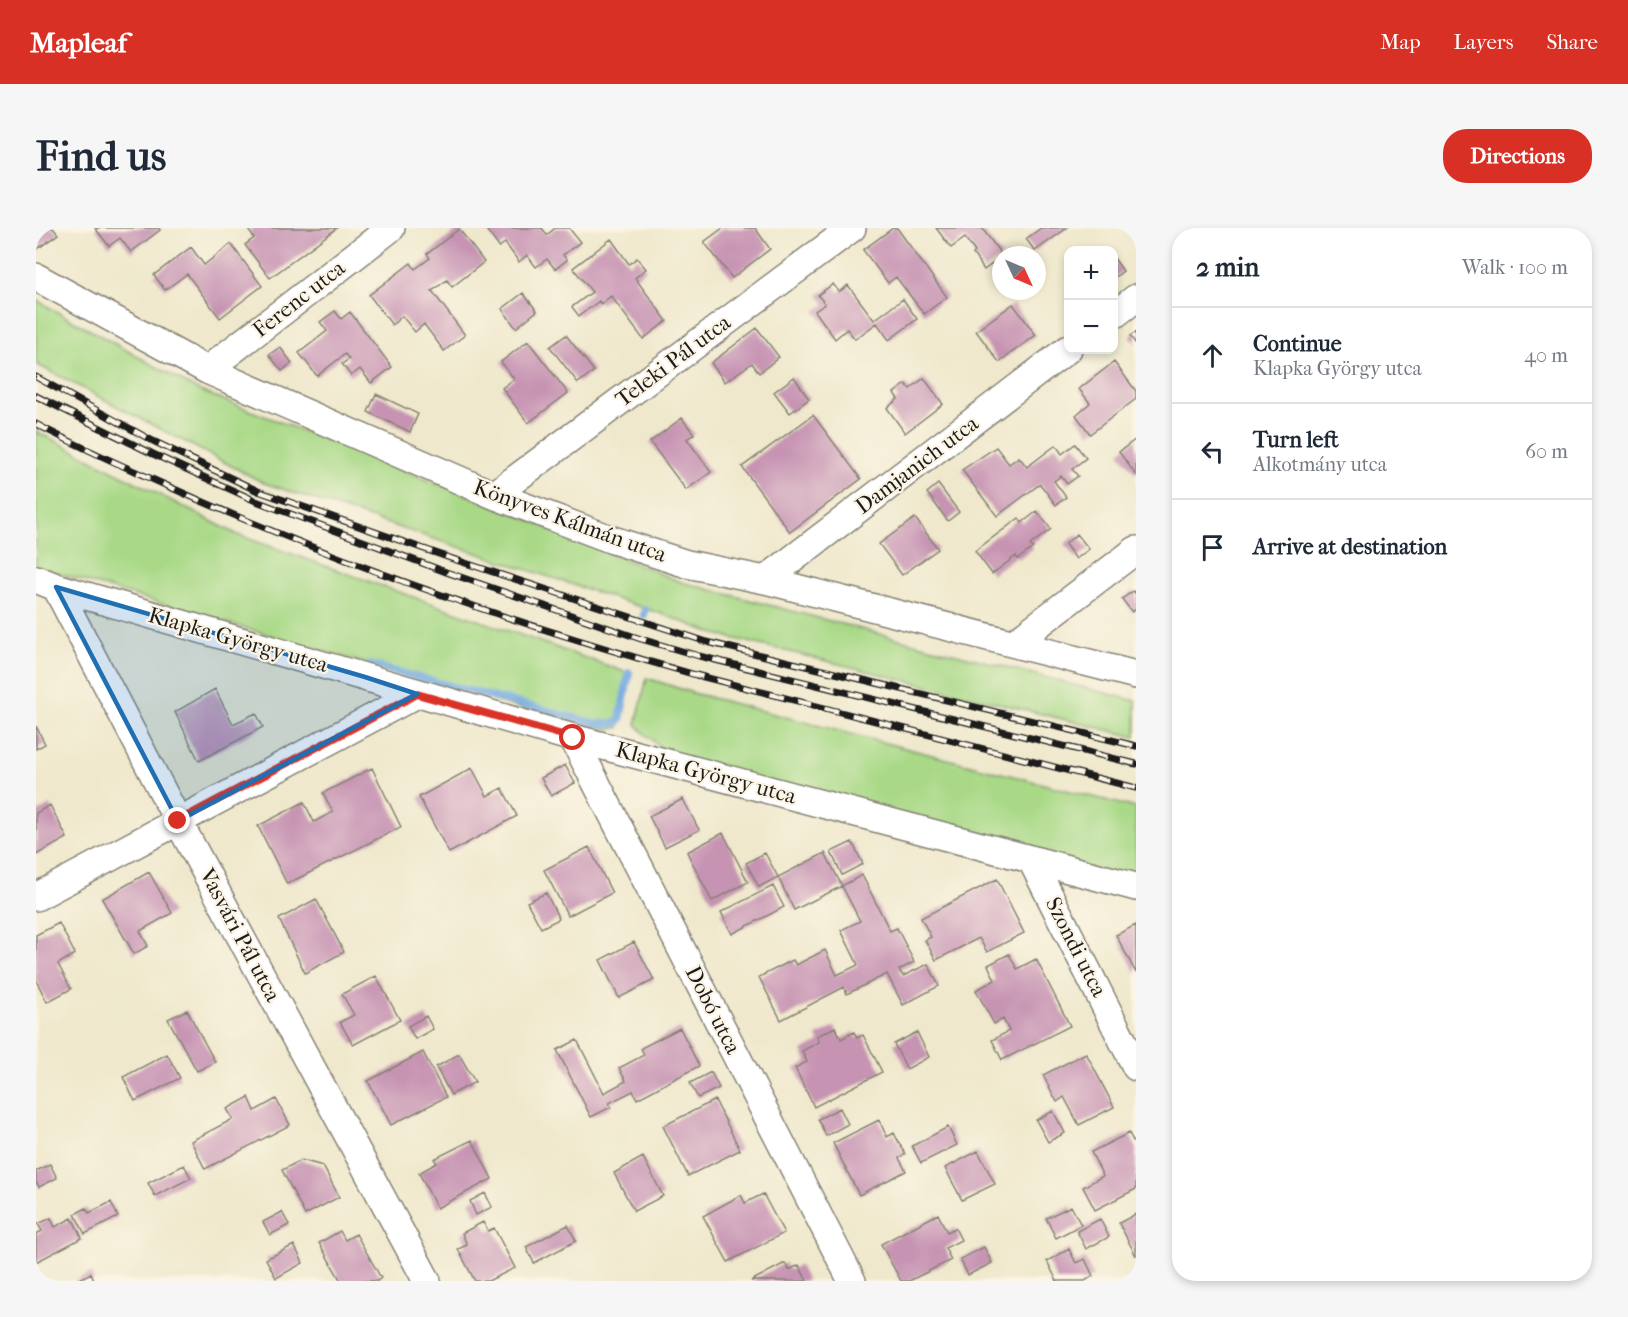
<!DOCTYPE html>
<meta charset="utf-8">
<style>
:root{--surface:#fff;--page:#f6f6f7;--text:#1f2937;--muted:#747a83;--line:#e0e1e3;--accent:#d93025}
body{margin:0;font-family:"IM FELL French Canon",serif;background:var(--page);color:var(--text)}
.controls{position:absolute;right:18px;top:18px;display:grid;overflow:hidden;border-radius:12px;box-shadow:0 3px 9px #0003}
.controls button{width:54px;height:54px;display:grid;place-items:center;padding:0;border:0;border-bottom:2px solid var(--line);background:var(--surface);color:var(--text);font:30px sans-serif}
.compass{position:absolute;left:956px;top:18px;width:54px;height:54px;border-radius:50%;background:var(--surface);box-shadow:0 3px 9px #0003;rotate:134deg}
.stop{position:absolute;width:18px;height:18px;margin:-14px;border:4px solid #d93025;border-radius:50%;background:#fff}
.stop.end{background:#d93025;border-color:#fff;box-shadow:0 2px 6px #0008}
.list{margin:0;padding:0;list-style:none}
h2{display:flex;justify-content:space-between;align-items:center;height:78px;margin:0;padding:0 24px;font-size:26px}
h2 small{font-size:20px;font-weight:400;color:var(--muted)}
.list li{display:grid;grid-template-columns:39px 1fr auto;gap:18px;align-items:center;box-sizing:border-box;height:96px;padding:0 24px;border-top:2px solid var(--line)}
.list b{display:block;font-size:22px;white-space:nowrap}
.list p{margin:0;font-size:20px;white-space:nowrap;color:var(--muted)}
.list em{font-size:20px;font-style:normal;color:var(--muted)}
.icon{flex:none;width:33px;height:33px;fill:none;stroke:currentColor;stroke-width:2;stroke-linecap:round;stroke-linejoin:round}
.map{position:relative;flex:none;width:1100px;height:1053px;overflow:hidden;border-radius:24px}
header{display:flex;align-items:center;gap:36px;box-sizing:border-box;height:84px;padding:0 30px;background:var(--accent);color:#fff}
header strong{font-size:28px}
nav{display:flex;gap:33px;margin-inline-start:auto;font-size:21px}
.intro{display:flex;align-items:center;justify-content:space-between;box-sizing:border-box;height:144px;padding:0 36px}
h1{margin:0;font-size:42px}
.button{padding:15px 27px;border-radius:24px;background:var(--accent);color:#fff;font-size:21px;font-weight:700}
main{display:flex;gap:36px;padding:0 36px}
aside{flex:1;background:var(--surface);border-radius:24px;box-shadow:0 3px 9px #0003}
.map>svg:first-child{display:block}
.green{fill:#a9d987;stroke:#627a52;stroke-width:1.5}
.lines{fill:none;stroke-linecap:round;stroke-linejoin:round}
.stream{stroke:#6fa8df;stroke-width:8}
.building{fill:#c693b2}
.minor-casing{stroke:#868274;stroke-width:30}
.minor{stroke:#fff;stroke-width:27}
.rail-casing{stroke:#1c1c1c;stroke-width:7}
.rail{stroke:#fcf5e5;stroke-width:4.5;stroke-dasharray:14;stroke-linecap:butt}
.route{stroke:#d93025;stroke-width:8}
.marked{fill:#1f6fb2;fill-opacity:0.2;stroke:#1f6fb2;stroke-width:4.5;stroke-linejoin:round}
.labels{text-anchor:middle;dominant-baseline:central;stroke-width:4.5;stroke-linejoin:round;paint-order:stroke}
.street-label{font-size:22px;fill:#1c1c1c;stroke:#fcf5e5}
</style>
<header>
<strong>Mapleaf</strong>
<nav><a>Map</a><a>Layers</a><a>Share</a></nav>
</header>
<div class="intro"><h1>Find us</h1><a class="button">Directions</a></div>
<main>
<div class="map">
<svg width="1100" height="1053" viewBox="0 0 1100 1053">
<rect width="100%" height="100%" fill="#fcf5e5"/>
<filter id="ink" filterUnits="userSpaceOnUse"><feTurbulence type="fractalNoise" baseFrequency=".0167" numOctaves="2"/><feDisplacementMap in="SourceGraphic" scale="12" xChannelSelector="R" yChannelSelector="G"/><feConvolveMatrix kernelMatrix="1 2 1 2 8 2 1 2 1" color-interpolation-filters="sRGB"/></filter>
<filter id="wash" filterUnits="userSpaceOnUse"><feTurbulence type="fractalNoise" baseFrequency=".008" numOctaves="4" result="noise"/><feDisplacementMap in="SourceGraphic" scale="24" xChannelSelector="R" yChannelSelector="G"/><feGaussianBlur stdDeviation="1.35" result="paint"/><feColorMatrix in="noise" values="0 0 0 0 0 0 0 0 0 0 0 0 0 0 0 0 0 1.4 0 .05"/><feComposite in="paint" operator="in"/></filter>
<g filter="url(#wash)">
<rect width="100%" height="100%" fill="#efe8cc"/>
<path class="green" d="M0 72 162 162 456 277 645 354 1100 473V509L676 405 626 386 228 255 0 136Z
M0 203 202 307 595 446 583 500 558 502 0 339Z
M611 450 657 465 1100 580V654L636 529 608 505 600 496Z"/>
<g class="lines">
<path class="stream" d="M608 387 609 382
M334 437 561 496 580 495 584 492 593 445"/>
</g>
<g id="blocks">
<path class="building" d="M0 0H17L22 6 0 22Z
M59 0H123L124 2 95 24 84 10 73 18Z
M216 0H301L234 50 209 17 218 10 213 3Z
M449 0H506L511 7 519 0H533L544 14 527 27 531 32 519 41 511 31 500 39 491 27 483 34 469 15 463 19Z
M687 0H719L734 21 696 50 668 14Z
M857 0H861L911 69 888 86 860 49 852 55 827 22Z
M900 0H946L965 26V29L948 42 937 26 939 24 929 10 915 20Z
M1005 0H1031L999 23 990 11Z
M1090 0H1100V13Z
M423 1 448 34 416 59 411 52 396 63 429 107 408 123 388 96 379 104 366 88 356 97 333 67 375 35 379 41 394 30 391 26Z
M575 11 593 36 601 30 610 41 599 50 631 93 607 111 575 68 565 76 563 73 543 88 536 79 556 64 537 40Z
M195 16 226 58 184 90 151 46 129 62 118 47 155 19 168 37Z
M1078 30 1087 43 1078 50Z
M797 56 803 64 812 57 838 92 867 71 881 91 853 112 841 95 819 111 811 101 799 111 779 83 789 76 782 67Z
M487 65 501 83 480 100 466 81Z
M977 76 1000 107 963 134 940 103Z
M299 83 305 91 314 84 356 139 335 155 324 141 315 148 306 136 313 131 309 126 281 148 263 125 291 103 284 94Z
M721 100 743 129 723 145 716 135 689 154 675 135Z
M1100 104V116L1094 108Z
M530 107 558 143 542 155 514 119Z
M492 113 532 165 492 195 466 160 478 151 465 134Z
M244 119 256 135 246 143 233 127Z
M1078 134 1100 163V171L1054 206 1040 187 1054 175 1043 161Z
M758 149 773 171 754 185 738 164Z
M888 150 907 176 869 205 851 180 862 171 858 165 870 156 874 161Z
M340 166 382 186 374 204 332 184Z
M777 187 825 251 754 304 706 239Z
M646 190 658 206 651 211 675 244 650 262 614 214Z
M1100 211V247L1083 224Z
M1039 216 1050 230 1036 241 1042 248 1031 256 1025 248 1018 253 1030 269 1020 277 1004 256 961 288 926 242 960 219 973 236 983 229 991 239 1020 217 1026 226Z
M902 256 923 284 912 293 891 265Z
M1001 283 1015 301 994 317 997 320 982 331 980 328 956 346 939 323 983 290 986 295Z
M879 290 902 321 866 347 843 316Z
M1041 306 1053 321 1040 331 1029 316Z
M1097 363 1100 366V381L1096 384 1086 371Z
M179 461 197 496 220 485 227 499 163 533 139 484Z
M0 498 9 516 0 521Z
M529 537 539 555 515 568 505 550Z
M336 540 365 599 251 656 222 598 268 574 278 594 297 584 287 565Z
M436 540 451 568 466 560 481 588 413 625 383 569Z
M647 571 663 602 629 619 613 588Z
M14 577 31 610 0 627V585Z
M687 605 712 654 676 673 651 624Z
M816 614 827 636 806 647 795 624Z
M553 619 576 665 532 688 508 642Z
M729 625 742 649 723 659 710 635Z
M789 625 806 658 826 647 854 703 861 700 878 734 863 742 867 748 892 736 903 758 867 777 851 746 811 766 808 759 745 792 723 749 757 732 760 737 789 722 801 747 822 737 805 702 824 693 806 658 758 682 742 649Z
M113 644 136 685 104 703 112 718 98 726 66 671Z
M961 651 988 705 951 724 943 710 900 732 889 712 895 709 885 690Z
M737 658 748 679 696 706 685 684Z
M510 665 523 691 505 700 491 674Z
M280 671 308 724 269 745 243 691Z
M23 695 39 726 22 736 35 761 11 774 0 752V707Z
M1100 697V745L1080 707Z
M598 714 618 752 583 770 564 732Z
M973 726 981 741 1000 731 1034 798 966 832 956 812 973 803 967 791 958 796 940 762 959 752 952 737Z
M340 748 364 792 317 817 304 794 318 787 306 766Z
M151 782 179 834 161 843 132 791Z
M390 788 397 801 379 811 372 798Z
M799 799 805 811 818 804 821 810 827 807 846 844 778 879 759 840 771 834 766 823 783 814 781 808Z
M644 800 663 838 601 871 597 863 573 875 575 879 555 889 521 822 541 812 568 865 590 853 583 840 608 827 605 820Z
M881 804 893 829 871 841 858 816Z
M387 824 410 869 355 897 332 853Z
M1050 825 1078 879 1043 897 1028 869 1021 874 1007 847Z
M131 826 144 850 99 873 87 849Z
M423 826 439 854 415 867 400 839Z
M675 844 683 860 662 870 654 855Z
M213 869 219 883 240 871 254 897 169 941 155 913 197 891 191 881Z
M679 872 704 922 652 948 627 898Z
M804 880 812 896 790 908 782 891Z
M1017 883 1029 905 1012 914 1000 892Z
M843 892 851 909 858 905 869 926 863 930 870 943 823 967 797 915Z
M912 899 921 917 885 935 876 918Z
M1093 905 1100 919V961L1059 982 1047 959 1067 948 1055 924Z
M436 912 456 951 401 980 383 945 401 935 398 931Z
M942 923 959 956 926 972 909 940Z
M607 929 627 968 598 983 578 945Z
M265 932 287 938 303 969 269 987 246 942Z
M14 936 21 950 3 959 0 954V943Z
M148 937 155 950 119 968 112 955Z
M449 965 456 979 440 987 434 973Z
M727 966 748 1005 692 1034 667 988 705 967 709 975Z
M75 974 82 989 49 1006 39 986 50 980 53 985Z
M1035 978 1045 997 1020 1010 1010 990Z
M246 984 253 997 234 1007 227 994Z
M902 986 911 1004 919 1000 925 1012 909 1020 915 1032 873 1053H865L845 1016Z
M1100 986V1028L1083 995Z
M15 990 19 999 36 990 46 1010 0 1034V1006L6 1003 2 996Z
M1064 991 1073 1009 1050 1021 1041 1003Z
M447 994 452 1003 458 1000 479 1040 452 1053H439L422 1021 431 1017 426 1005Z
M532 997 540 1013 498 1035 490 1019Z
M304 1003 309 1012 320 1006 345 1050 341 1053H305L283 1015Z
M258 1017 267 1035 240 1050 230 1031Z
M948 1019 956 1035 932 1047 924 1031Z
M1033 1021 1040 1035 1049 1031 1057 1048 1049 1053H1021L1011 1033Z
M749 1035 753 1042 763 1037 771 1053H715Z
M55 1045 58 1053H39Z"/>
</g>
</g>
<g filter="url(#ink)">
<use href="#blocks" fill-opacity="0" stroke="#868274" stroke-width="1.5"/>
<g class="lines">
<g class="minor-casing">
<path id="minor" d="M0 49 171 142 458 267 577 312 651 336 729 352 1100 447
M1078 87 1100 70
M171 142 355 0
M458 267 816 0
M0 351 20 359 537 510 1100 659
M729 352 1032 121
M20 359 142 593 391 1053
M978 415 1100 322
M537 510 816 1053
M995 631 1100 839
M0 669 381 466"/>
</g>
<use href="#minor" class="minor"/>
<g class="rail-casing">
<path id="rail" d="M0 149 117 213 222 263 414 330 671 414 1100 518
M0 168 117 226 220 273 410 344 605 411 663 428 1100 536
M0 196C41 218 85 237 127 256 299 334 479 396 660 447L1100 560"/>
</g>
<use href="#rail" class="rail"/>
</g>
</g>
<g class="lines" filter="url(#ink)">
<path class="route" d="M142 593 381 466 537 510"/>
</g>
<path class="marked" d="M20 359 329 449 381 466 142 593Z"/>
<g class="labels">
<g class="street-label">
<text transform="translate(263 71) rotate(-38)">Ferenc utca</text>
<text transform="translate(637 133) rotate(-37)">Teleki Pál utca</text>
<text transform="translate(881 237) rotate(-37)">Damjanich utca</text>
<text transform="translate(534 293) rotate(20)">Könyves Kálmán utca</text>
<text transform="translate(202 412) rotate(16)">Klapka György utca</text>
<text transform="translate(670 545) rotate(15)">Klapka György utca</text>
<text transform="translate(204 707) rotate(62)">Vasvári Pál utca</text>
<text transform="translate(1040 719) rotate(63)">Szondi utca</text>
<text transform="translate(677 782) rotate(63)">Dobó utca</text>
</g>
</g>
</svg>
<div class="controls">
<button>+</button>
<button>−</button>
</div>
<svg class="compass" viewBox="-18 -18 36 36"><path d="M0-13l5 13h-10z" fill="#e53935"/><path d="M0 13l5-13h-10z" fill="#747a83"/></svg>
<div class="stop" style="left:537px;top:510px"></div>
<div class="stop end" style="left:142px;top:593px"></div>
</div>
<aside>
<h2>2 min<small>Walk · 100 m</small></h2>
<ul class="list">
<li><svg class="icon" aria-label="ahead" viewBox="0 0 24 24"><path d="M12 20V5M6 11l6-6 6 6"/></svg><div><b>Continue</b><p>Klapka György utca</p></div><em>40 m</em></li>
<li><svg class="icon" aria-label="left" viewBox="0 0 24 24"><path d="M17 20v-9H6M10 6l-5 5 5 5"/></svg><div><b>Turn left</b><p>Alkotmány utca</p></div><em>60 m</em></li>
<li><svg class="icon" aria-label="arrive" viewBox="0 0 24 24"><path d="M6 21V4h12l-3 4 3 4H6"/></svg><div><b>Arrive at destination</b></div></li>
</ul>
</aside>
</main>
